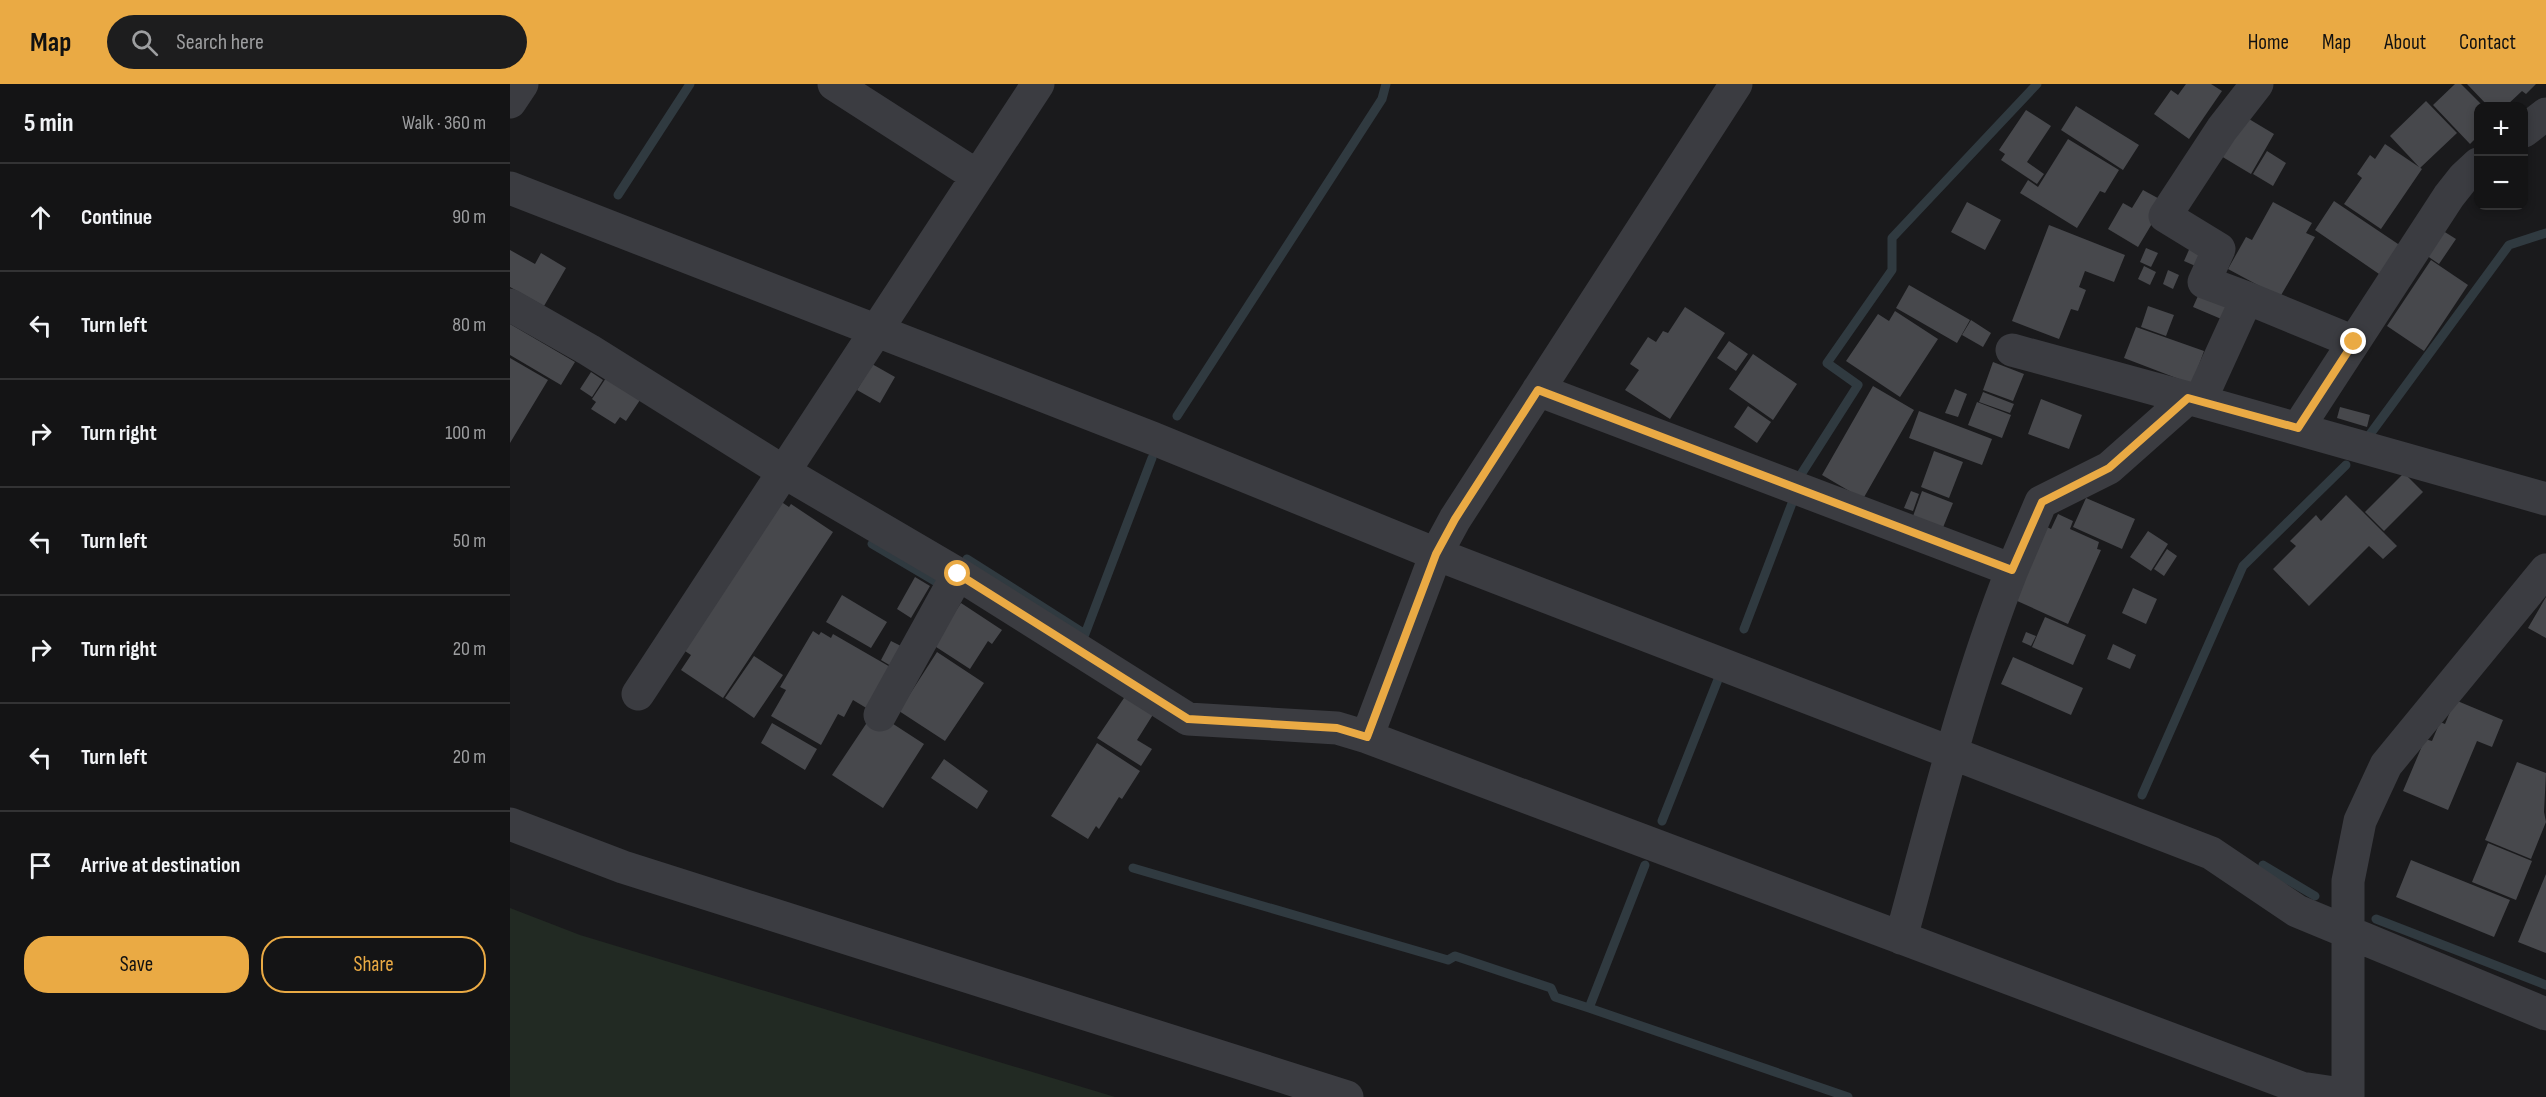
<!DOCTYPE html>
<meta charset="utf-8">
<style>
:root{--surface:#141415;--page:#1d1d1e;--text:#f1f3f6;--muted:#9d9ea0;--line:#333334;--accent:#eaaa44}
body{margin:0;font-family:"Sofia Sans Condensed",sans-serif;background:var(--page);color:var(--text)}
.controls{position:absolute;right:18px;top:18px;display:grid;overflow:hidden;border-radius:12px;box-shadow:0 3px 9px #0003}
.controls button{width:54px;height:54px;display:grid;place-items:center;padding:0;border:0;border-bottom:2px solid var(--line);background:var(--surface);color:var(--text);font:30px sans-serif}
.stop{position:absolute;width:18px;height:18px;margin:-14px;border:4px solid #eaaa44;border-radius:50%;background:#fff}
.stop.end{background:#eaaa44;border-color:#fff;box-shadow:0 2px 6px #0008}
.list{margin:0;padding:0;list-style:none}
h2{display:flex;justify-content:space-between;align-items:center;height:78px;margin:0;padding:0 24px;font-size:26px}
h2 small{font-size:20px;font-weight:400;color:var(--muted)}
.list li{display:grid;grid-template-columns:39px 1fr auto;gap:18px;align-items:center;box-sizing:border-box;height:108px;padding:0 24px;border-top:2px solid var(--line)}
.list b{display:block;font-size:22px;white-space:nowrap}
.list em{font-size:20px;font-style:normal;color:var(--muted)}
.actions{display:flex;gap:12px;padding:18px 24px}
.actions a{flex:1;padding:14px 0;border:2px solid var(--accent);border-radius:24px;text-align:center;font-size:21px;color:var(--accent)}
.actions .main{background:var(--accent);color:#111}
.icon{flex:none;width:33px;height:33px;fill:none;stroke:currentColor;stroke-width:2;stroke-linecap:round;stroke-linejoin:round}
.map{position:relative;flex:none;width:2036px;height:1013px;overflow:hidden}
header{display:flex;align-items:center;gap:36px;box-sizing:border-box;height:84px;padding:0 30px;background:var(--accent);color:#111}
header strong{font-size:28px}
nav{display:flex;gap:33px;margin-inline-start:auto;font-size:21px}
.search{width:420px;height:54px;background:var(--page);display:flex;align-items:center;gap:15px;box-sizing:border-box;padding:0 21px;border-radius:33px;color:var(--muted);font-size:22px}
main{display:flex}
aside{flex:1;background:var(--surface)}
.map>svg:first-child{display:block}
.green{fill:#222a23}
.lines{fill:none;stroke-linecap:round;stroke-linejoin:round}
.stream{stroke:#303a40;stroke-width:9}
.building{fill:#47484c}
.minor{stroke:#3b3c41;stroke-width:33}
.route{stroke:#eaaa44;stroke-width:8}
</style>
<header>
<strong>Map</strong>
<div class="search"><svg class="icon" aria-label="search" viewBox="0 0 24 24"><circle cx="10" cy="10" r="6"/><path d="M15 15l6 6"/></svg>Search here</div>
<nav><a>Home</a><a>Map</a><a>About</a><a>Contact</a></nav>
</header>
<main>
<aside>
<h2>5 min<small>Walk · 360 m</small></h2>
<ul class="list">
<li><svg class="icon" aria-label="ahead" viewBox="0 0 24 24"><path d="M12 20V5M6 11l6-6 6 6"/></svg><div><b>Continue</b></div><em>90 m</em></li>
<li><svg class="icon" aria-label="left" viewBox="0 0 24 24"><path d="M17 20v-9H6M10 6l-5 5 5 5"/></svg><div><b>Turn left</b></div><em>80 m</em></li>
<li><svg class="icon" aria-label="right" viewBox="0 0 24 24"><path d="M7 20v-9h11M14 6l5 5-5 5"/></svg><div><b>Turn right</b></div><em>100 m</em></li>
<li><svg class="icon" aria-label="left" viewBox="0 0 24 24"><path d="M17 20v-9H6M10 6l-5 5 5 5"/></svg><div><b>Turn left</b></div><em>50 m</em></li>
<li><svg class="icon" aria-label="right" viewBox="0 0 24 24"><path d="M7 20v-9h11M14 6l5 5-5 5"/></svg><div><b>Turn right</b></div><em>20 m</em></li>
<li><svg class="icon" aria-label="left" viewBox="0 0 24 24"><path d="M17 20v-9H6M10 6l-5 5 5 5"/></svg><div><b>Turn left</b></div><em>20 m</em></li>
<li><svg class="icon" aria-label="arrive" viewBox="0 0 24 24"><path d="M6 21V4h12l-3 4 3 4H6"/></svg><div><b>Arrive at destination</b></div></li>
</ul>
<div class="actions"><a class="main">Save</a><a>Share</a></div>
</aside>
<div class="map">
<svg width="2036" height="1013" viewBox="0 0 2036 1013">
<rect width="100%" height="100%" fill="#1a1a1c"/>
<path class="green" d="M0 824 70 851 605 1013H0Z"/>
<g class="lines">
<path class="stream" d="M108 111 180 0
M667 332 872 15 876 0
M1858 353 1999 161 2036 149
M1290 392 1348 301 1317 279 1382 186V154L1527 0
M362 460 428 499
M457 475 575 550 642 374
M1234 545 1284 414
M1632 711 1733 482 1836 381
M1152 737 1209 593
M1135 781 1079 924 1338 1013
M1753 781 1805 812
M623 784 938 876 945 872 1041 904 1045 913 1079 924
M1866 835 2036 901"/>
</g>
<path class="building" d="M1676 0H1701L1712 7 1679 55 1644 30 1661 6 1668 11Z
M1945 0H1951L1973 22H1968V52L1960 60 1923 21Z
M1957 0H2026L2016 10 2012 7 1996 22H1978Z
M1916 17 1947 49 1910 84 1880 52Z
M1566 22 1629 61 1613 86 1551 46Z
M1516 26 1541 42 1517 78 1534 90 1527 100 1491 76 1495 70 1489 66Z
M1734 32 1764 50 1741 90 1711 72Z
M1558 55 1609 86 1595 109 1590 107 1567 144 1510 109 1518 96 1528 103Z
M1875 60 1912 85 1871 145 1834 120 1852 94 1847 90 1860 71 1865 75Z
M1757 67 1776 79 1763 102 1743 90Z
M1633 106 1655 118 1628 163 1598 145 1613 119 1622 124Z
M1824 117 1891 162 1872 192 1805 146Z
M1457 118 1491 136 1475 166 1441 148Z
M1763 118 1802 139 1796 149 1805 153 1770 213 1718 185 1736 153 1742 156Z
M1539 141 1615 171 1604 198 1575 187 1569 203 1576 206 1568 227 1561 225 1549 255 1502 237Z
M1930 145 1946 155 1929 180 1913 169Z
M1682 159 1698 166 1690 184 1674 177Z
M1636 164 1648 169 1641 183 1630 178Z
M0 166 25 180 31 169 56 184 34 222 0 203Z
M1921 176 1958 201 1914 267 1877 242Z
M1634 182 1646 188 1640 201 1628 195Z
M1658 186 1669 191 1663 205 1653 200Z
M1399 201 1460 236 1447 259 1386 224Z
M1692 203 1724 217 1716 237 1683 223Z
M1638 222 1664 231 1656 252 1631 243Z
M1175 223 1215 249 1160 335 1115 306 1129 286 1120 280 1138 253 1146 258 1153 247 1158 249Z
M1385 227 1428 255 1390 313 1336 277 1368 230 1379 237Z
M1461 236 1481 249 1473 263 1452 251Z
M0 240 65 278 51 301 0 271Z
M1626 243 1694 267 1682 300 1614 274Z
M1219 257 1238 270 1226 287 1207 274Z
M1243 270 1287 300 1263 336 1219 305Z
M0 274 38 296 0 359Z
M1483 278 1514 290 1503 317 1473 306Z
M362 280 385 293 370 319 347 306Z
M81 288 93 296 82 313 70 305Z
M96 294 130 316 116 337 110 333 105 340 81 325 86 318 82 315Z
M1363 302 1404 326 1353 415 1312 391Z
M1445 305 1457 310 1448 333 1435 329Z
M1473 308 1504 320 1500 329 1469 318Z
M1531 315 1572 331 1559 365 1518 350Z
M1467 318 1501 331 1492 354 1458 341Z
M1238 322 1261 338 1247 359 1224 343Z
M1830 323 1860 331 1857 343 1827 334Z
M1409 327 1482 355 1472 381 1399 354Z
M1424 367 1453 378 1439 414 1411 403Z
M1894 389 1913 408 1874 447 1855 428Z
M1401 407 1409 410 1403 427 1394 424Z
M1412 407 1443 419 1432 446 1402 435Z
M1836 411 1887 462 1873 475 1859 462 1799 522 1763 485 1786 462 1780 457 1806 431 1811 437Z
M1576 414 1625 435 1612 465 1563 443Z
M270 417 279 423 281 420 323 448 213 614 171 586 181 571 172 565Z
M1548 430 1563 437 1560 445 1589 458 1587 465 1591 466 1558 540 1505 516 1537 443 1541 445Z
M1638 447 1658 460 1641 487 1620 473Z
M1657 465 1667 472 1654 492 1644 485Z
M405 493 420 502 401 534 387 525Z
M1623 504 1647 515 1636 540 1612 529Z
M332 511 377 538 361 564 316 538Z
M2036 513V554L2018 544Z
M451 519 492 546 482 560 478 557 460 585 423 561Z
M1535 533 1576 551 1563 581 1522 563Z
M303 547 309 551 311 548 321 554 323 550 382 584 358 625 343 616 334 633 328 630 311 661 261 632 276 606 270 603Z
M1516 548 1526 552 1521 562 1512 558Z
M381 557 393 563 381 582 371 576Z
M1603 560 1626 571 1620 585 1597 575Z
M427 568 474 599 435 657 389 627Z
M244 572 273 591 244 634 215 614Z
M1503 573 1573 604 1561 631 1491 600Z
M616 611 644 629 627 656 642 665 631 682 587 654Z
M1945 616 1993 636 1982 663 1967 657 1938 726 1893 707 1915 655 1922 657 1930 638 1935 640Z
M374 634 414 660 373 724 322 691 358 637Z
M262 639 307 665 295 686 251 659Z
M587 659 630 687 612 715 609 713 589 745 586 742 578 755 541 732Z
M434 675 478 707 467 725 421 694Z
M2007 678 2036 689 2034 728 2036 738 2021 775 1975 756Z
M1978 759 2022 777 2006 816 1962 798Z
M1901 776 2000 816 1984 853 1886 813Z
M2036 790V869L2008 858Z"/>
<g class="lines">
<path class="minor" d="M324 0 467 92
M0 18 12 0
M2014 47 2036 30
M0 104 642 354 926 470 1701 769 1787 827 2036 930
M1737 214 1844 258
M0 221 79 266 274 388 448 490 678 635 827 644 857 653 1791 1004 1838 1011
M1502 266 1678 314
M1028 306 1502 486 1531 418 1599 384 1678 314 2036 415
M1690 317 1737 214 1694 198 1709 165 1655 132 1712 45 1747 0
M1788 344 1939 112 1954 93 1968 80
M128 610 528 0
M370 631 448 490
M857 653 926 470 945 435 1226 0
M0 740 113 783 837 1013
M1391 854C1425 730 1455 605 1502 486
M1838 1013V797L1850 737 1876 681 2036 486"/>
</g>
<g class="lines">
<path class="route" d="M448 490 678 635 827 644 857 653 926 470 945 435 1028 306 1502 486 1532 418 1599 384 1678 314 1788 344 1844 258"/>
</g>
</svg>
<div class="controls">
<button>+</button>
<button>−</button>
</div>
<div class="stop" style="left:448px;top:490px"></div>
<div class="stop end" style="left:1844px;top:258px"></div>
</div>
</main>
